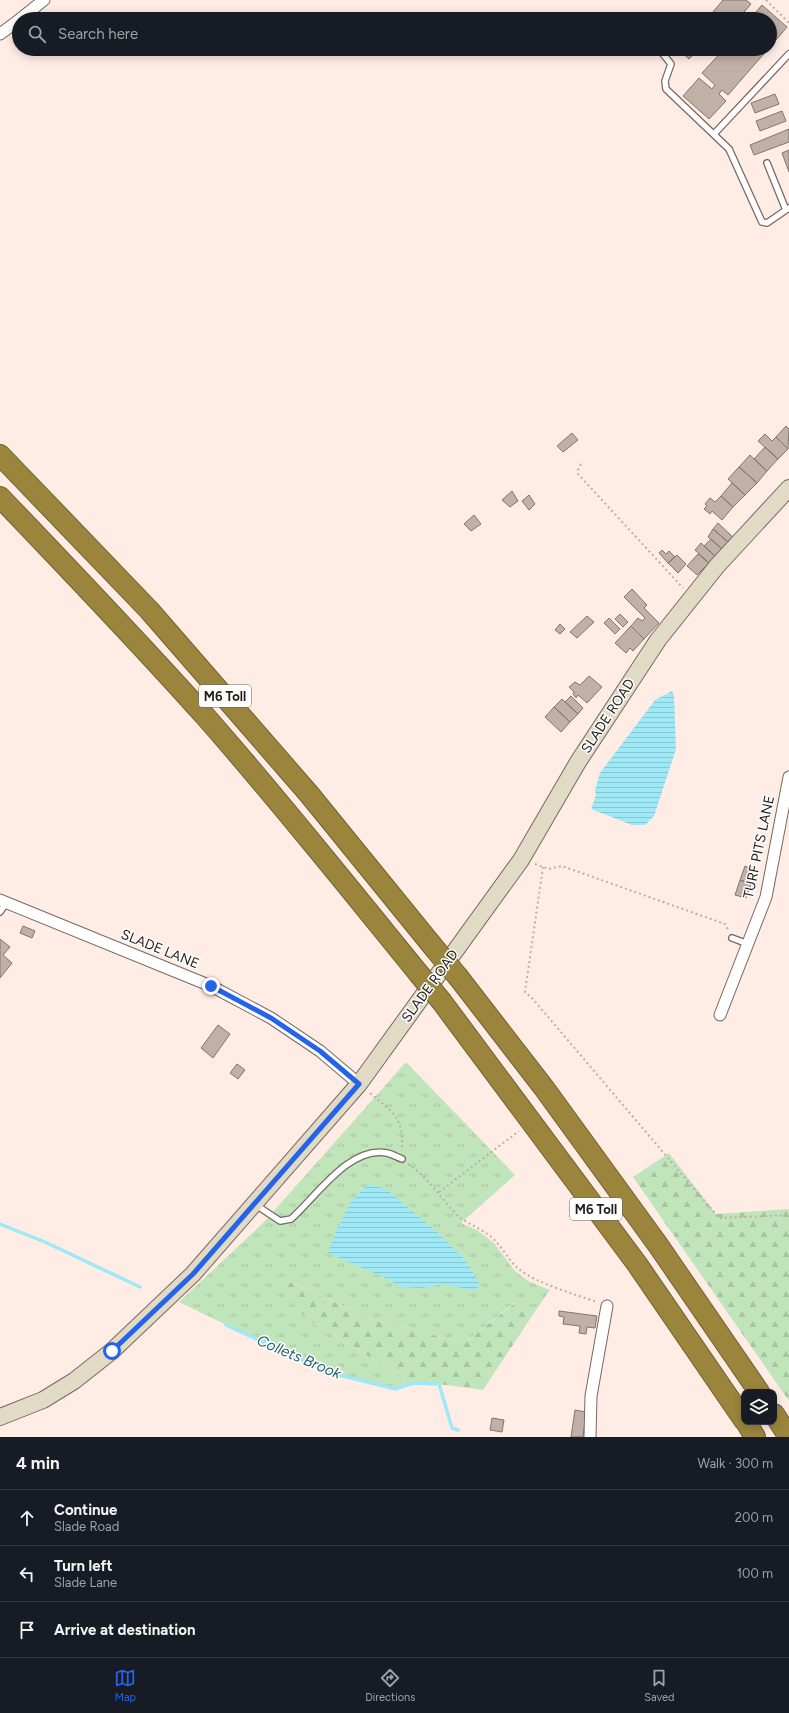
<!DOCTYPE html>
<meta charset="utf-8">
<style>
:root{--surface:#171b24;--page:#242831;--text:#f1f3f6;--muted:#9ea1a6;--line:#363941;--accent:#2563eb}
body{margin:0;font-family:Figtree,sans-serif;background:var(--page);color:var(--text)}
.controls{position:absolute;right:12px;bottom:12px;display:grid;overflow:hidden;border-radius:8px;box-shadow:0 2px 10px #0003}
.controls button{width:36px;height:36px;display:grid;place-items:center;padding:0;border:0;border-bottom:1px solid var(--line);background:var(--surface);color:var(--text);font:20px sans-serif}
.stop{position:absolute;width:12px;height:12px;margin:-9px;border:3px solid #2563eb;border-radius:50%;background:#fff}
.stop.end{background:#2563eb;border-color:#fff;box-shadow:0 1px 4px #0008}
.list{margin:0;padding:0;list-style:none}
h2{display:flex;justify-content:space-between;align-items:center;height:52px;margin:0;padding:0 16px;font-size:17px}
h2 small{font-size:13px;font-weight:400;color:var(--muted)}
.list li{display:grid;grid-template-columns:26px 1fr auto;gap:12px;align-items:center;box-sizing:border-box;height:56px;padding:0 16px;border-top:1px solid var(--line)}
.list b{display:block;font-size:15px;white-space:nowrap}
.list p{margin:0;font-size:13px;white-space:nowrap;color:var(--muted)}
.list em{font-size:13px;font-style:normal;color:var(--muted)}
.icon{flex:none;width:22px;height:22px;fill:none;stroke:currentColor;stroke-width:2;stroke-linecap:round;stroke-linejoin:round}
.map{position:relative;flex:none;width:789px;height:1437px;overflow:hidden}
.search{position:absolute;background:var(--surface);box-shadow:0 2px 10px #0003;left:12px;right:12px;top:12px;height:44px;display:flex;align-items:center;gap:10px;box-sizing:border-box;padding:0 14px;border-radius:22px;color:var(--muted);font-size:15px}
.sheet{height:220px;background:var(--surface)}
nav{display:flex;justify-content:space-around;align-items:center;box-sizing:border-box;height:56px;border-top:1px solid var(--line);background:var(--surface);font-size:11px;color:var(--muted)}
nav a{display:grid;justify-items:center;gap:2px}
nav .on{color:var(--accent)}
.map>svg:first-child{display:block}
.grass{fill:url(#grass-tufts)}
.forest{fill:url(#forest-firs)}
.water{fill:url(#water-rules)}
.lines{fill:none;stroke-linecap:round;stroke-linejoin:round}
.stream{stroke:#9fe8f5;stroke-width:3.5}
.building{fill:#c0b0a8;stroke:#83746d}
.service-casing{stroke:#776861;stroke-width:8}
.minor-casing{stroke:#776861;stroke-width:13}
.secondary-casing{stroke:#776861;stroke-width:18}
.motorway-casing{stroke:#716030;stroke-width:22}
.path{stroke:#bdaea8;stroke-width:2;stroke-dasharray:2 3;stroke-linecap:butt}
.service{stroke:#fff;stroke-width:5.5}
.minor{stroke:#fff;stroke-width:11}
.secondary{stroke:#e1dac5;stroke-width:16}
.motorway{stroke:#9b853d;stroke-width:20}
.motorway-bridge-casing{stroke:#716030;stroke-width:22;stroke-linecap:butt}
.motorway-bridge{stroke:#9b853d;stroke-width:20}
.route{stroke:#2563eb;stroke-width:5}
.labels{text-anchor:middle;dominant-baseline:central;stroke-width:3;stroke-linejoin:round;paint-order:stroke}
.shield{fill:#fefefe;stroke:#64605e;stroke-width:1}
.shield-label{font-size:13px;font-weight:bold;fill:#221c19}
.street-label{font-size:14px;fill:#221c19;stroke:#fefefe}
.water-label{font-size:15px;font-style:italic;fill:#26616b;stroke:#fefefe}
</style>
<div class="map">
<svg width="789" height="1437" viewBox="0 0 789 1437">
<defs>
<pattern id="grass-tufts" width="24" height="20" patternUnits="userSpaceOnUse"><rect width="24" height="20" fill="#c1e5bb"/><path d="M3 7l-1-3M5 7V3M7 7l1-3M15 17l-1-3M17 17v-4M19 17l1-3" fill="none" stroke="#a6c4a0"/></pattern>
<pattern id="forest-firs" width="22" height="20" patternUnits="userSpaceOnUse"><rect width="22" height="20" fill="#c1e5bb"/><path d="M5 1l3.5 6h-7zM16 11l3.5 6h-7z" fill="#a6c4a0"/></pattern>
<pattern id="water-rules" width="6" height="5" patternUnits="userSpaceOnUse"><rect width="6" height="5" fill="#9fe8f5"/><path d="M0 2.5h6" fill="none" stroke="#89c6d1"/></pattern>
</defs>
<rect width="100%" height="100%" fill="#ffede5"/>
<path class="grass" d="M406 1062 515 1175 461 1223 477 1230 494 1243 515 1271 528 1281 550 1290 536 1310 514 1303 464 1343 374 1320 288 1281 308 1320 413 1383 395 1389 331 1373 253 1338 179 1302 263 1223Z"/>
<path class="forest" d="M669 1153 716 1214 789 1209V1401L633 1177Z
M288 1281 374 1320 464 1343 515 1303 536 1310 483 1390 447 1385 413 1383 308 1320 280 1288Z"/>
<path class="water" d="M672 691 674 695 676 749 654 816 645 825H632L591 809 596 795 595 790 600 773 655 700Z
M368 1184 386 1189 436 1231 466 1261 480 1284 477 1289 471 1290 444 1284 422 1288 401 1287 386 1278 328 1253 337 1229 351 1202Z"/>
<g class="lines">
<path class="stream" d="M0 1224 45 1242 140 1287
M226 1325 331 1373 395 1389 413 1383 439 1384 452 1428 458 1430"/>
</g>
<path class="building" d="M723 0H746L751 4 738 19H707Z
M762 5 787 27 770 47V19H750Z
M678 49H699L689 59Z
M724 49H768L728 95 722 90 719 94 726 101 709 119 683 96 699 78 712 89 715 85 702 73Z
M775 94 779 104 755 113 751 103Z
M782 111 786 121 760 131 756 121Z
M789 129V142L754 155 750 145Z
M789 150V172L782 153Z
M786 426 789 429 788 449 776 437Z
M572 433 578 440 563 452 557 446Z
M765 434 772 441 776 437 788 449 778 459 758 441Z
M765 447 778 459 767 471 754 459Z
M750 455 767 471 757 483 739 467Z
M739 467 757 483 745 495 728 479Z
M732 483 745 495 733 507 721 496Z
M512 491 518 501 510 507 502 500Z
M529 495 535 504 529 510 522 501Z
M721 496 733 507 722 520 712 511 710 514 704 509 707 506 705 504 710 498 715 502Z
M474 515 481 524 471 531 464 524Z
M718 523 733 537 728 542 713 529Z
M713 529 728 542 722 549 708 537Z
M711 539 722 549 715 556 704 546Z
M701 543 715 556 709 563 695 550Z
M662 550 666 554 669 551 675 557 668 563 659 553Z
M698 554 709 563 697 575 687 566Z
M677 555 686 564 678 573 668 563Z
M632 589 647 605 644 608 659 623 644 639 631 626 638 618 642 621 645 618 624 597Z
M620 614 628 622 623 627 615 619Z
M587 616 594 622 577 638 570 632Z
M609 618 620 629 615 634 604 623Z
M560 624 565 629 560 634 555 630Z
M631 626 644 639 633 651 630 648 626 653 615 643Z
M589 676 602 687 587 703 578 695 576 698 573 694 574 692 569 687 575 682 580 685Z
M571 696 583 708 578 714 565 702Z
M562 699 578 714 570 722 554 707Z
M554 707 570 722 561 732 545 717Z
M745 866 752 869 751 874 755 875 751 884 740 880Z
M740 880 751 884 746 898 735 895Z
M23 926 35 931 32 938 20 933Z
M0 939 10 947 3 955 12 963 0 978Z
M218 1025 230 1034 213 1058 201 1048Z
M237 1064 245 1070 238 1079 230 1073Z
M559 1311 597 1316 595 1328 587 1327 586 1334 579 1333 580 1326 563 1324 564 1317 559 1316Z
M575 1410 586 1412 583 1437H571Z
M492 1418 504 1420 502 1432 490 1430Z"/>
<g class="lines">
<g class="service-casing">
<path id="service" d="M659 49 671 64 665 81 666 89 729 149 762 222 767 223 786 210
M714 134 789 54
M767 163 786 210 789 208
M0 912 7 902
M732 938 748 944
M256 1205 280 1221 291 1219C316 1197 350 1145 387 1153 392 1154 397 1157 402 1159"/>
</g>
<g class="minor-casing">
<path id="minor" d="M20 19 44 0
M0 34 19 20
M0 900 211 986 271 1018 320 1051 359 1084
M720 1015 766 897 789 777
M590 1437 591 1396 607 1306"/>
</g>
<g class="secondary-casing">
<path id="secondary" d="M0 1417 43 1400 74 1381 112 1351 193 1274 359 1084 521 860 578 762 658 640 717 566 789 488"/>
</g>
<g class="motorway-casing">
<path id="motorway" d="M0 455 149 610 309 794 435 949
M0 497C69 569 138 641 205 716 279 800 348 887 419 974
M459 978 544 1088 658 1245 759 1392
M442 1002 637 1264 744 1420
M774 1414 789 1437
M746 1422 755 1437"/>
</g>
<path class="path" d="M766 0 789 23
M581 464 578 470V474L683 588
M535 864 549 869 562 866 725 924 728 930
M543 867 525 992 532 998 719 1218 789 1215
M370 1093C394 1114 403 1115 402 1150
M408 1164C427 1177 439 1195 454 1212 464 1223 479 1227 490 1236 502 1245 508 1261 520 1270 536 1283 577 1295 597 1302
M439 1192 519 1131"/>
<use href="#service" class="service"/>
<use href="#minor" class="minor"/>
<use href="#secondary" class="secondary"/>
<use href="#motorway" class="motorway"/>
<g class="motorway-bridge-casing">
<path id="motorway-bridge" d="M435 949 459 978
M419 974 442 1002"/>
</g>
<use href="#motorway-bridge" class="motorway-bridge"/>
</g>
<g class="lines">
<path class="route" d="M112 1351 193 1274 359 1084 320 1051 271 1018 211 986"/>
</g>
<g class="labels">
<g class="shield">
<rect x="199" y="685" width="52" height="22" rx="3"/>
<rect x="570" y="1198" width="52" height="22" rx="3"/>
</g>
<g class="shield-label">
<text x="225" y="696">M6 Toll</text>
<text x="596" y="1209">M6 Toll</text>
</g>
<g class="street-label">
<text transform="translate(608 716) rotate(-57)">SLADE ROAD</text>
<text transform="translate(759 847) rotate(-78)">TURF PITS LANE</text>
<text transform="translate(160 949) rotate(22)">SLADE LANE</text>
<text transform="translate(430 986) rotate(-54)">SLADE ROAD</text>
</g>
<g class="water-label">
<text transform="translate(299 1357) rotate(23)">Collets Brook</text>
</g>
</g>
</svg>
<div class="controls">
<button><svg class="icon" aria-label="layers" viewBox="0 0 24 24"><path d="M12 4l9 5-9 5-9-5zM3 14l9 5 9-5"/></svg></button>
</div>
<div class="stop" style="left:112px;top:1351px"></div>
<div class="stop end" style="left:211px;top:986px"></div>
<div class="search"><svg class="icon" aria-label="search" viewBox="0 0 24 24"><circle cx="10" cy="10" r="6"/><path d="M15 15l6 6"/></svg>Search here</div>
</div>
<section class="sheet">
<h2>4 min<small>Walk · 300 m</small></h2>
<ul class="list">
<li><svg class="icon" aria-label="ahead" viewBox="0 0 24 24"><path d="M12 20V5M6 11l6-6 6 6"/></svg><div><b>Continue</b><p>Slade Road</p></div><em>200 m</em></li>
<li><svg class="icon" aria-label="left" viewBox="0 0 24 24"><path d="M17 20v-9H6M10 6l-5 5 5 5"/></svg><div><b>Turn left</b><p>Slade Lane</p></div><em>100 m</em></li>
<li><svg class="icon" aria-label="arrive" viewBox="0 0 24 24"><path d="M6 21V4h12l-3 4 3 4H6"/></svg><div><b>Arrive at destination</b></div></li>
</ul>
</section>
<nav>
<a class="on"><svg class="icon" aria-label="map" viewBox="0 0 24 24"><path d="M3 6l6-2 6 2 6-2v14l-6 2-6-2-6 2zM9 4v14M15 6v14"/></svg>Map</a>
<a><svg class="icon" aria-label="directions" viewBox="0 0 24 24"><path d="M12 3l9 9-9 9-9-9zM9 14v-3h6M13 9l2 2-2 2"/></svg>Directions</a>
<a><svg class="icon" aria-label="saved" viewBox="0 0 24 24"><path d="M7 4h10v16l-5-4-5 4z"/></svg>Saved</a>
</nav>
